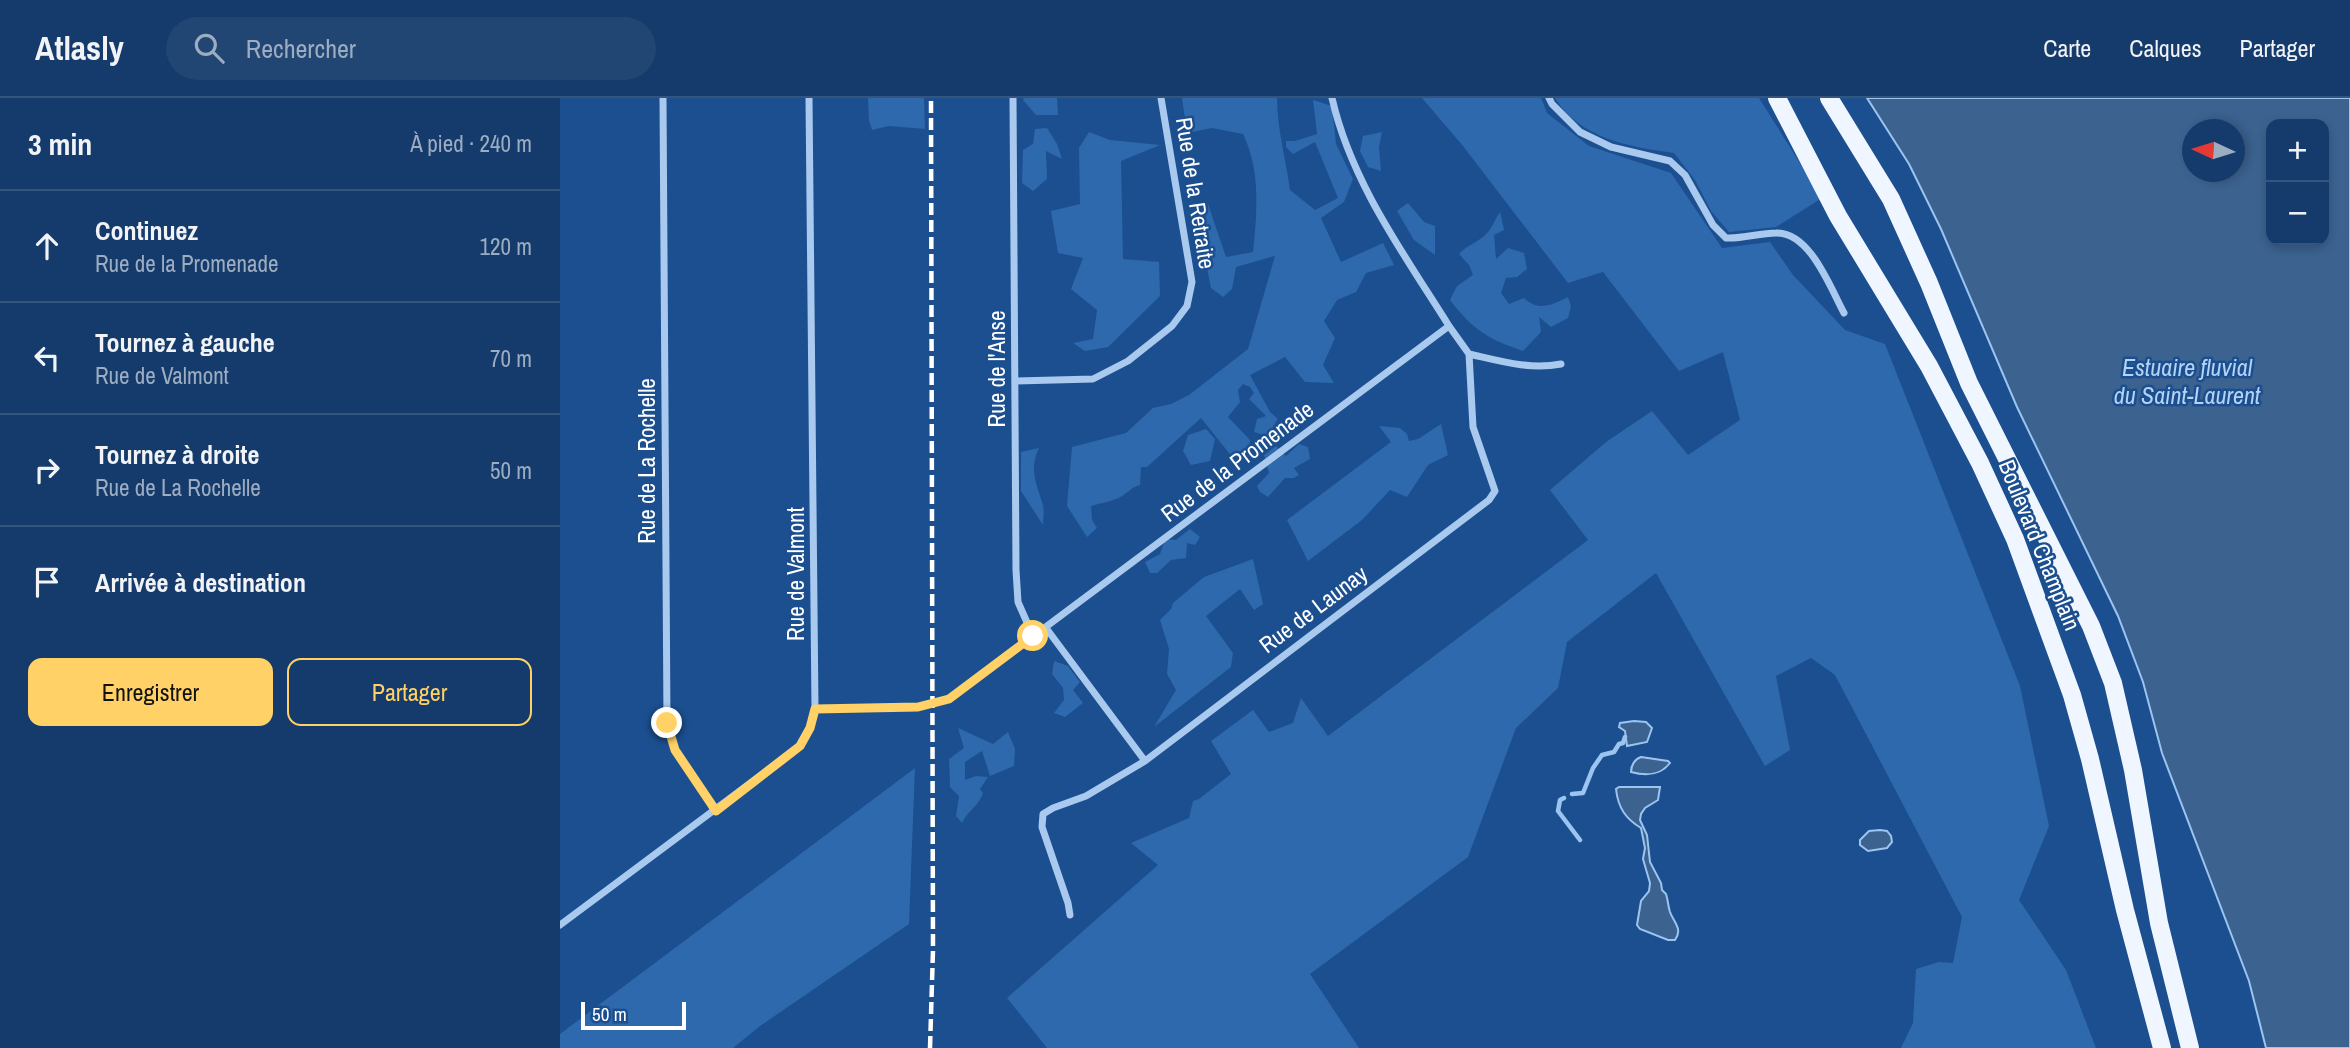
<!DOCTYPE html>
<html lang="fr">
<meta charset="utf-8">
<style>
:root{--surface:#143b6b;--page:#214673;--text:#f1f3f6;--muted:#9dadc1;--line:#33557e;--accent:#ffd166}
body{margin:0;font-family:"Archivo Narrow",sans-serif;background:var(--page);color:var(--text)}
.controls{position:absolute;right:21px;top:21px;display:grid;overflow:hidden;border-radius:14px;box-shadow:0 4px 10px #0003}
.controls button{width:63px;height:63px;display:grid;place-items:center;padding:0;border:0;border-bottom:2px solid var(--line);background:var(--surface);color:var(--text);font:35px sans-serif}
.compass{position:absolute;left:1622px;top:21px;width:63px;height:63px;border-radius:50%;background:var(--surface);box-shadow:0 4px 10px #0003;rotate:274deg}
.scale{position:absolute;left:21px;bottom:18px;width:105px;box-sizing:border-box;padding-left:7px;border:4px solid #fff;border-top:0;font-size:19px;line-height:24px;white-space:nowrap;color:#fff;-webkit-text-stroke:5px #1b4f8f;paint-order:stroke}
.stop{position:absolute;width:21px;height:21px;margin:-16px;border:5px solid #ffd166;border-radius:50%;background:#fff}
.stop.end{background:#ffd166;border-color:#fff;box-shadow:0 2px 7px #0008}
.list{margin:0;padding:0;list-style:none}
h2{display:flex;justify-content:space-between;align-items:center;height:91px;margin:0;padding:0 28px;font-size:30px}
h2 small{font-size:23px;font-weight:400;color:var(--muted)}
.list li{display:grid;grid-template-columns:46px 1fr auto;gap:21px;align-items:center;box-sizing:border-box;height:112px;padding:0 28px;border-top:2px solid var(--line)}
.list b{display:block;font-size:26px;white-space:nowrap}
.list p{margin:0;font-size:23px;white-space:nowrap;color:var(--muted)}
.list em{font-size:23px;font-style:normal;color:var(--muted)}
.actions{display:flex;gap:14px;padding:21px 28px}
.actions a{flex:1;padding:16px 0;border:2px solid var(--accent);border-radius:14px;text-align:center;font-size:24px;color:var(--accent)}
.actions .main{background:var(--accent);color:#111}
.icon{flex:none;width:38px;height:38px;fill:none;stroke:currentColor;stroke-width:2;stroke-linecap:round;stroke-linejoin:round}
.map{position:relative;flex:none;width:1790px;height:950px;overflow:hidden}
header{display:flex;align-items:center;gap:42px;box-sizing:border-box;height:98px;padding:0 35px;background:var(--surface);border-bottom:2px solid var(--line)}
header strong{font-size:33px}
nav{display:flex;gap:38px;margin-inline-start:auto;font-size:24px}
.search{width:490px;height:63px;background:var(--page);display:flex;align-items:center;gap:18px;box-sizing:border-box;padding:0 24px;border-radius:38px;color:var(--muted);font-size:26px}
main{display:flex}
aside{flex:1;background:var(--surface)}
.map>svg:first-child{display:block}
.green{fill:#2e69ad}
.water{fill:#3c6290;stroke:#9cc4f0;stroke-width:2;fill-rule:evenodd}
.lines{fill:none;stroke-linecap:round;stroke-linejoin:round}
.stream{stroke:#9cc4f0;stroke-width:4.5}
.minor{stroke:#a9c9ee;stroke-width:7}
.primary{stroke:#f0f6ff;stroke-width:18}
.rail{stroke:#fff;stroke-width:4.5;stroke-dasharray:12 5;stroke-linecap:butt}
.route{stroke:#ffd166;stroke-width:9}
.labels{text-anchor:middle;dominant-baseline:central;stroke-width:5;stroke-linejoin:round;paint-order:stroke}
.street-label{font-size:23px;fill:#fff;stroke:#1b4f8f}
.water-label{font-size:24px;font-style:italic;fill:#b5d3f5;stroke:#1b4f8f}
</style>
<header>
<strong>Atlasly</strong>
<div class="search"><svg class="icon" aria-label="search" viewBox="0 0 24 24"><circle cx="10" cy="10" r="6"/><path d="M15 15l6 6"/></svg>Rechercher</div>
<nav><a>Carte</a><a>Calques</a><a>Partager</a></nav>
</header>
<main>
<aside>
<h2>3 min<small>À pied · 240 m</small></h2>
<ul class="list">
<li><svg class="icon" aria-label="ahead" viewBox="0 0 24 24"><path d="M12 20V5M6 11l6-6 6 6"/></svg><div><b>Continuez</b><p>Rue de la Promenade</p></div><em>120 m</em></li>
<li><svg class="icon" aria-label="left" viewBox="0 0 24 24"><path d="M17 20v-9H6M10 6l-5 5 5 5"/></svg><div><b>Tournez à gauche</b><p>Rue de Valmont</p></div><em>70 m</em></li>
<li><svg class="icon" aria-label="right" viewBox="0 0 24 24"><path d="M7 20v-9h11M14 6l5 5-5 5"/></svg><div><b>Tournez à droite</b><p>Rue de La Rochelle</p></div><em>50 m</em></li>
<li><svg class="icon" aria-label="arrive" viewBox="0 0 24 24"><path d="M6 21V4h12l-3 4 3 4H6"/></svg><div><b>Arrivée à destination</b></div></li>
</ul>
<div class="actions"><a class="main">Enregistrer</a><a>Partager</a></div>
</aside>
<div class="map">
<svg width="1790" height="950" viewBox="0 0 1790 950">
<rect width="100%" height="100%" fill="#1b4f8f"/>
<path class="green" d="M308 0H364L365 31 329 28 312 32 309 22Z
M464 0H497L498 17H476L463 2Z
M622 0H717C717 31 726 61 730 92L755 112 778 100 755 44 733 56 726 49V43H735L757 36 753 2 772 8 776 46 793 81 784 104 761 120 781 164 823 145 834 167 806 175 796 194 777 202 764 223 775 240 763 267 774 285 745 284 725 259 690 277 710 314 718 321 707 338 694 334 697 321 706 318 689 301 694 295 690 289 683 286 678 292 680 304 668 319 690 342 688 359 673 360 641 320 587 369H581L580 387C572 389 571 392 565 396 556 403 541 405 531 408L532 422 537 430 527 439 507 408 512 349 566 335 593 310 611 306 629 297 688 251 715 158 676 169 672 191 663 199 651 190 641 140 648 106 666 159 693 154C697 115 701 73 683 36L652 30 627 35Z
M862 0H981L987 15 1029 48 1111 75 1162 150 1210 144 1233 177 1285 232 1325 246 1460 588 1489 728 1459 802 1506 872 1536 950H1341L1353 925 1356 871 1379 864 1393 865 1402 819 1275 577 1251 560 1216 578 1230 652 1205 668 1096 475 1007 544 998 590 956 630 908 759 750 876 799 950H487L447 900 598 767 571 745 629 720 633 703 639 701 671 676 651 643 693 612 709 634 733 625 741 600 768 638 1028 442 990 392 1046 344 1092 313 1128 357 1180 322 1163 254 1119 273 1043 174 1008 185 903 48Z
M995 0H1199L1262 100 1216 129 1169 134 1151 113 1135 82 1114 55C1071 49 1020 41 995 0Z
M487 30 497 46 502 61 486 53 487 81 473 93 462 85 463 52 473 46 475 31Z
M529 34 550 42 600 47 561 63 563 161 599 164 600 198 548 249 525 253 513 245 533 241 537 212 511 191 523 160 498 155 491 113 520 106 519 50Z
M822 34 819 49 821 73 808 69 800 53 803 38Z
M848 105 864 124 875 128V157L854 142 837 113Z
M940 114 944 132 934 137 936 161 948 150 964 155 967 171 957 179 946 180 941 195 949 206 964 200C979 214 991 207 1008 199L1011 208 1008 220 991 229 979 219 981 234 963 253C928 241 913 232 890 202L897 188 913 177 909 167 899 156C907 147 921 143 928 134 932 130 935 121 940 114Z
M881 326 888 357 868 367 847 399 830 392 802 422 748 463 727 422 831 344 819 328 840 330 847 336 849 343 858 341Z
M646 331 655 341 650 363 631 367 623 353 628 337Z
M739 346 748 349 750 361 734 370 739 377 734 380H725L708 399 700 394 697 388 709 375 704 357 716 348 726 358Z
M479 350C469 370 476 385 482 404 485 411 483 420 483 427L461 393V354Z
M630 431 640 439 635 447 627 445 626 460 611 462 597 475H590L585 464 600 456 605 441 616 442Z
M693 461 703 506 694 512 680 491 646 518 673 555 671 569 594 629 616 592 607 576 609 551 600 522 611 511 613 505 644 479Z
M494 563 508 568 520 584 513 592 523 605 505 619 494 615 504 602 503 590 492 576Z
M398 630 433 646 448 634 455 651 454 668 430 678 422 653 405 664V682L416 678 428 679 420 691 423 695C419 708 408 712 402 725L396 718 399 698 390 689 389 661 404 650Z
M355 670 349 826 200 928 173 950H0V936Z"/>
<path class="water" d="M1307 0H1790V950H1706L1689 883 1602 655 1583 584 1558 518 1457 309 1381 131 1349 66ZM1764 26V142H1711V26ZM1632 32H1674V74H1632Z
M1074 623 1086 624 1092 630 1087 644 1067 648 1065 633 1059 629 1060 625Z
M1081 659 1108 663 1110 665C1100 678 1086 678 1071 674 1071 667 1075 661 1081 659Z
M1059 689H1100L1098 702 1085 710 1081 716 1080 722 1087 737 1090 764 1101 785 1102 792 1106 796C1108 802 1108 808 1110 814 1114 825 1123 831 1115 842H1108L1080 831 1077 827 1081 803 1089 793 1090 785 1083 761 1085 750 1081 730C1066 721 1058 710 1056 691Z
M1320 732 1327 733 1331 738 1332 744 1327 750 1308 753 1300 747V742L1309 733Z"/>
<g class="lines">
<path class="stream" d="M1012 696 1023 695 1033 670 1042 657 1054 654 1059 646 1063 645 1065 639
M1004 700 1000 702 998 713 1020 742"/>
<path class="minor" d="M103 0 107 625 115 652 156 713
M453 0 456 472 458 504 473 538
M989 0 992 6 1020 34 1051 49 1110 63 1125 77 1153 127 1166 140C1183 141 1199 135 1216 135 1250 134 1270 189 1284 215
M909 256C940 263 969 272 1001 266
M455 283 533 281 568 263 612 228 627 208 632 184 601 0
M486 530 585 663 929 402 935 393 913 329 909 256 889 228
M255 611 358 609 389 601 889 228C844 156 791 84 772 0
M510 817 508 805 482 729 483 716 493 710 526 698 585 663
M0 827 240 648 250 630 255 611 249 0"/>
<path class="primary" d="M1217 0 1278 118 1369 268 1420 365 1455 441 1512 597 1530 661 1565 812 1602 950
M1269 0 1331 101 1369 185 1409 285 1531 528 1553 585 1573 672 1599 825 1630 950"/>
<path class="rail" d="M370 950 373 852 371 0"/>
</g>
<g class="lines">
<path class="route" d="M107 625 115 652 156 713 240 648 250 630 255 611 358 609 389 601 473 538"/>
</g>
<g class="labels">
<g class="street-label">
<text transform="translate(636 95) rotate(81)">Rue de la Retraite</text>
<text transform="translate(436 271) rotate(-90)">Rue de l'Anse</text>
<text transform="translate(86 363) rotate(-90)">Rue de La Rochelle</text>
<text transform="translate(677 363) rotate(-37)">Rue de la Promenade</text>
<text transform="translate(1480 447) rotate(68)">Boulevard Champlain</text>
<text transform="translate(235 476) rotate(-90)">Rue de Valmont</text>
<text transform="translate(753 511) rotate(-37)">Rue de Launay</text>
</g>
<g class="water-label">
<text x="1627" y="269">Estuaire fluvial<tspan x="1627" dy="28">du Saint-Laurent</tspan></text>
</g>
</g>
</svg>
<div class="controls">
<button>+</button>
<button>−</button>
</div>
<svg class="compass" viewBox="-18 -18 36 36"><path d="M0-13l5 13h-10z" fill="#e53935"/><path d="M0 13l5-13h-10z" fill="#9dadc1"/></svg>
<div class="scale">50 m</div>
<div class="stop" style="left:473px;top:538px"></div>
<div class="stop end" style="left:107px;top:625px"></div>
</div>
</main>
